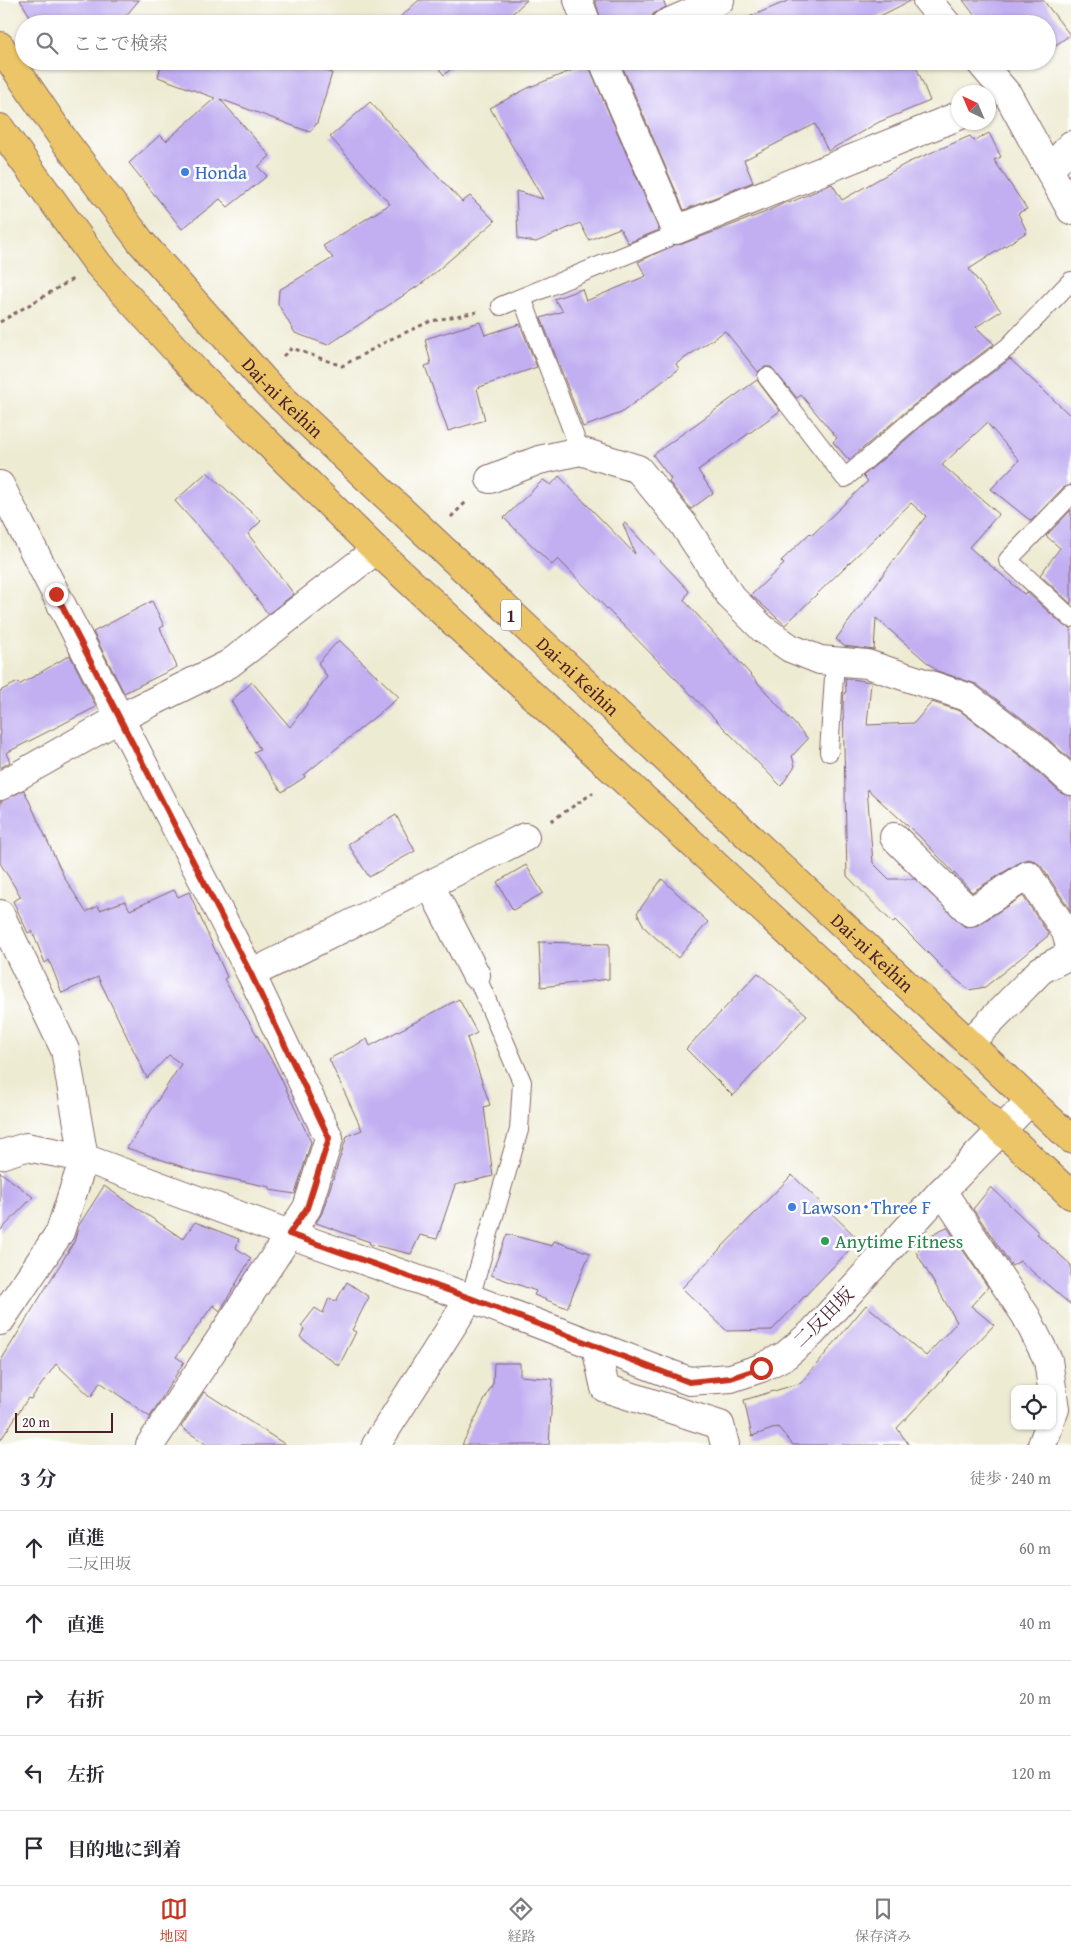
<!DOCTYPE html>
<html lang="ja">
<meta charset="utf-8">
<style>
:root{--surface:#fff;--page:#f2f2f3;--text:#2b2b33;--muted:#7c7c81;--line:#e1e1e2;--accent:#c8321e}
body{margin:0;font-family:"Gentium Book Plus","Noto Serif JP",serif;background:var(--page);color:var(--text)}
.controls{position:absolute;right:15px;bottom:15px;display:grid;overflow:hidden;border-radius:10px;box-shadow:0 1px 4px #0004}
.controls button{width:45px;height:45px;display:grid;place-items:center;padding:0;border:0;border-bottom:1px solid var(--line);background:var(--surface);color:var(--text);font:25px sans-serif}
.compass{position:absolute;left:951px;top:85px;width:45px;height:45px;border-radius:50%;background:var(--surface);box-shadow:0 1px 4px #0004;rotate:316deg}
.scale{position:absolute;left:15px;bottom:12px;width:98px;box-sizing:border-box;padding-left:5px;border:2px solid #4a1f2b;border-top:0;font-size:14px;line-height:18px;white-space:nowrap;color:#4a1f2b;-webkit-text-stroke:4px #fff;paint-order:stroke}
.stop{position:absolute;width:15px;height:15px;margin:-11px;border:4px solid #c8321e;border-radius:50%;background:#fff}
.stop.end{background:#c8321e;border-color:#fff;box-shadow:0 1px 5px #0008}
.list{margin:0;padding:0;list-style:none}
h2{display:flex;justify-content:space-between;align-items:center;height:65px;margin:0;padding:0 20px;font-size:21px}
h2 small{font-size:16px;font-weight:400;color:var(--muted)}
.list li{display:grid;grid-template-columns:32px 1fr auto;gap:15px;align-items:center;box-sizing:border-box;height:75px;padding:0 20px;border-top:1px solid var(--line)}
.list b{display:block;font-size:19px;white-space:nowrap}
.list p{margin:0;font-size:16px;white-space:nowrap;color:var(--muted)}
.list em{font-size:16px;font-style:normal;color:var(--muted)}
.icon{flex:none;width:28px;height:28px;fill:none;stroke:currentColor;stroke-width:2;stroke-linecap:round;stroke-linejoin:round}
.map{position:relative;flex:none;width:1071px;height:1445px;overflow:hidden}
.search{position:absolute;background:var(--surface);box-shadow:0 1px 4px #0004;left:15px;right:15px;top:15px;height:55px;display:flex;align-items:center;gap:12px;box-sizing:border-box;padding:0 18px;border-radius:28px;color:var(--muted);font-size:19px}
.sheet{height:440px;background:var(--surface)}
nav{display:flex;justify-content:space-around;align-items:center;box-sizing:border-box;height:70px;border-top:1px solid var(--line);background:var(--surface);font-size:14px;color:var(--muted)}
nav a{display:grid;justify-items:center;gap:2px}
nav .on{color:var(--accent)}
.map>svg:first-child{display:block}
.building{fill:#c1aff1}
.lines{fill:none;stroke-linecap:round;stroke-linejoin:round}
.service-casing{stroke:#836666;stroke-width:20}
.minor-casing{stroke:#836666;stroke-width:30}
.tertiary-casing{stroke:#836666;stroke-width:30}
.trunk-casing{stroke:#836666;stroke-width:30}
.path{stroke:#836666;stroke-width:3;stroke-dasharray:4 4;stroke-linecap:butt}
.service{stroke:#fff;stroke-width:18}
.minor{stroke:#fff;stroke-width:28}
.tertiary{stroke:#fff;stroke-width:28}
.trunk{stroke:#ecc569;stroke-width:28}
.route{stroke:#c8321e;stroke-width:6}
.shop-dot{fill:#3f7fe0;stroke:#fff;stroke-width:2}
.leisure-dot{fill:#2e9e5b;stroke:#fff;stroke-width:2}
.labels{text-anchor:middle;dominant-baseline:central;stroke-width:5;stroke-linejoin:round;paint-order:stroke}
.shield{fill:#fff;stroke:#80626b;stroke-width:1}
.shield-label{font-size:18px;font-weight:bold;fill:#4a1f2b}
.shop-label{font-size:19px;fill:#366cbe;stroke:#fff;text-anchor:start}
.street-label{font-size:19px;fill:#4a1f2b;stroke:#fff}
.leisure-label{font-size:19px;fill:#27864d;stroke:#fff;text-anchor:start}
</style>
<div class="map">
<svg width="1071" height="1445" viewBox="0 0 1071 1445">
<rect width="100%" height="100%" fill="#fff"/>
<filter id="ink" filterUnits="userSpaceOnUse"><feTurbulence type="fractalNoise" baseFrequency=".02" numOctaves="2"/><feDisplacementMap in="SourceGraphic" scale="10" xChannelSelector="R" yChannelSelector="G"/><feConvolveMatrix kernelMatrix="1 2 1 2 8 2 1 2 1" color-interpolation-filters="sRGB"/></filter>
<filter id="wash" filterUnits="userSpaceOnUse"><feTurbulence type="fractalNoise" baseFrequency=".0096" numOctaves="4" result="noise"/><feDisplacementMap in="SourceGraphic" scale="20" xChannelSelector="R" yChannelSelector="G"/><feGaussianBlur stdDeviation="1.12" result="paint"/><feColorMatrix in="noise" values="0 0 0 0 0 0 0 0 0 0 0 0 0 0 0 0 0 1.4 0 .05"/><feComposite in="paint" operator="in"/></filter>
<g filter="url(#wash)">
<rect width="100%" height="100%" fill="#eeebd3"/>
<g id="blocks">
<path class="building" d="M20 0H139L119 24H35Z
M419 0H527L501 24H404L399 18Z
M595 0H663L666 7 653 14 650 24H602Z
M790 0H912L864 24H732Z
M963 0H1043L1070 35 1047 51V24H981Z
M162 61H301L332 73 317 123 310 132 220 99 270 156 258 167 267 176 228 207 220 199 182 229 129 163 160 135 166 141 215 98 158 77Z
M433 61H460L444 75Z
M620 61H914L930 101 879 122 828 151 815 124 744 160 753 182 684 210Z
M588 64 659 230 628 243 620 228 589 240 580 223 536 242 518 239 516 191 543 199 490 108 530 87Z
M370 102 462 202 470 196 495 221 424 282 328 345 295 333 278 304 279 290 333 258 323 246 390 204 330 137Z
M989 133 1001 157 994 160 1027 209 1018 213 1027 232 969 269 1001 311 976 327 994 344 911 407 849 460 833 442 837 438 801 395 797 398 771 367H765L758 372 725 331 676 364 679 369 621 413 583 427 541 318 563 311 554 299 582 289 586 301 646 276 638 262 674 245 682 244 766 212 788 201 789 203 832 184 842 200 907 163 970 136 974 141Z
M480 322 485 335 520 324 537 367 477 388 485 420 448 431 425 366 431 364 425 339Z
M1010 359 1071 416V485L1063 488 1031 521 991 489 1019 460 987 423 942 465 999 514 969 547 1024 594 1027 592 1064 626 1071 628V760L1040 732 976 684 937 671 876 618 874 650 844 646 836 639 926 516 911 503 785 625 751 595 784 564 781 561 810 533 812 535 868 481 863 476 925 423Z
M757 380 780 411 698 470 713 493 691 509 669 482 671 479 653 455Z
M207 472 261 521 248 534 294 594 268 614 229 561 175 501Z
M559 476 635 554 623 524 625 523 689 591 684 600 808 739 792 756 795 766 781 786 558 559 552 565 504 518 543 480 551 485Z
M1071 510V604L1040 575 1060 548 1046 536Z
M152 601 164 626 160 628 177 667 124 693 93 632Z
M339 640 399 697 304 775 305 777 282 792 254 752 260 749 231 701 252 682 290 727 327 677 318 663Z
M70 655 96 707 6 753 10 762 0 768V691L18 682 19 685Z
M845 678 871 682 867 725 914 723 932 702 960 711 1021 757 1061 793 1071 796V911L1041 866 1035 861 1028 859 1020 862 972 892 919 836 867 789 873 863 889 879H915L965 927 978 925 1023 896 1049 935 985 987 969 990 946 971 895 920 893 923 847 876 843 705 844 693 846 692Z
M24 790 64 877 86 912 98 906 100 910 125 901 130 910 174 890 178 897 189 892 227 977 224 979 275 1066 311 1142 295 1194 270 1190V1187L198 1172 127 1148 181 1064 169 1055 147 1078 98 977 62 993 49 960 45 963 32 931 28 933 13 901 21 897 0 863V802Z
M396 815 415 851 369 877 348 844Z
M526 865 543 893 513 910 497 882Z
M662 879 708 922 678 958 645 928 637 913Z
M539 942 609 944V979L541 987Z
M758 973 807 1015 733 1096 686 1049Z
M459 999 477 1033 467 1038 490 1105 484 1107 493 1176 455 1185 437 1239 420 1235 411 1254 369 1244 370 1242 316 1223 322 1213 347 1136 362 1130 329 1059 367 1039 370 1046Z
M0 1172 33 1197 0 1231Z
M792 1175 859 1240 772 1330 727 1331 682 1288Z
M104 1186 183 1239 195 1222 239 1239 236 1248 251 1258 220 1311 213 1305 176 1357 184 1362 150 1417 100 1382 91 1397 56 1364 31 1399 28 1398 0 1441V1362L74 1242 79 1225Z
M991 1187 1039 1233 1037 1234 1071 1265V1305L1020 1261 1012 1266 973 1209Z
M947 1227 988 1287 971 1306 994 1325 897 1428 909 1445H793L778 1427 752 1436 744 1400 801 1383 866 1305 926 1356 957 1322 916 1252 936 1232Z
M507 1234 552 1246 554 1241 590 1253 567 1308 534 1295 536 1291 491 1275Z
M347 1282 369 1297 352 1330 356 1332 339 1366 300 1337 304 1329 301 1326 315 1308 323 1313 329 1298 336 1301Z
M494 1363H520V1376L553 1379 549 1445H462L493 1383Z
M204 1392 286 1445H207L181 1427Z"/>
</g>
</g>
<g filter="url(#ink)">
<use href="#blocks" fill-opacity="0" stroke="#836666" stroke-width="1"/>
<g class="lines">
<g class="service-casing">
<path id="service" d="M522 298 580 451
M501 306 665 239 676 230
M767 377 845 478 918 415 1008 347 1071 281
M1071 495 1008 560 1071 618
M829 752 835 662
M470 1298 519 1130 522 1082 476 975"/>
</g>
<g class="minor-casing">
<path id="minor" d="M578 0 587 24
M927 0 947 24
M665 24 720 0
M603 61 676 230 958 116
M979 61 1008 95 1071 210
M1050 170 1071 145
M490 479 539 460 580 451 638 469 684 525 731 597 763 629 790 648 820 660 867 664 967 697 1031 745 1071 781
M0 485 251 974 329 1138 307 1208 150 1445
M0 786 118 719 229 664 376 550
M894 837 970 912 1028 875 1066 932 1071 951
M430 885 476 975
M251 974 525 837
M970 1042 1041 970 1071 954
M942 1191 1026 1316 1048 1360 1055 1409 1052 1417
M596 1347 605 1388 720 1425 725 1445
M376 1445 470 1298
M1042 1445 1049 1426"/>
</g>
<g class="tertiary-casing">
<path id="tertiary" d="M0 914 65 1050 84 1158 60 1232 0 1321
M0 1155 26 1147 84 1158 289 1234 470 1298 689 1381 731 1378 761 1368 786 1355 812 1333 942 1191 1030 1101"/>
</g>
<g class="trunk-casing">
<g id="trunk">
<path id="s1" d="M0 46 64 140 141 242 268 385 1071 1139"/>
<path d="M0 128 98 264 196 372 376 550 1071 1195"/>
</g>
</g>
<path class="path" d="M0 322 73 279
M283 356 292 348 342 366 391 339 431 321 477 312
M451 517 468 500
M551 821 593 793"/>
<use href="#service" class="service"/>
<use href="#minor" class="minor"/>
<use href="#tertiary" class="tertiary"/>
<use href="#trunk" class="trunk"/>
</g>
</g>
<g class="lines" filter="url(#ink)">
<path class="route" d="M56 594 251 974 329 1138 307 1208 289 1234 470 1298 689 1382 731 1378 761 1368"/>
</g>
<g class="shop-dot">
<circle cx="185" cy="172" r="5"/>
<circle cx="792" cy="1207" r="5"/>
</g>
<circle class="leisure-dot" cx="825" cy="1241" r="5"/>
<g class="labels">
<rect class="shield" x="501" y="599.5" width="20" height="31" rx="4"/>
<g class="shield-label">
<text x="511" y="615">1</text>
</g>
<g class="shop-label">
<text x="195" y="172">Honda</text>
<text x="802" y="1207">Lawson･Three F</text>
</g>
<g class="street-label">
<text stroke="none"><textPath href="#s1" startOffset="452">Dai-ni Keihin</textPath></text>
<text stroke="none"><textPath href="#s1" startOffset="858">Dai-ni Keihin</textPath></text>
<text stroke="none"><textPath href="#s1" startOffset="1262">Dai-ni Keihin</textPath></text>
<text transform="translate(823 1317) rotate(-45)">二反田坂</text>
</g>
<g class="leisure-label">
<text x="835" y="1241">Anytime Fitness</text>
</g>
</g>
</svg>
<div class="controls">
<button><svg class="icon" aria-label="locate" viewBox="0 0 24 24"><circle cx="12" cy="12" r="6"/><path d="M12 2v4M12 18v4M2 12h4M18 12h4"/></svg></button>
</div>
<svg class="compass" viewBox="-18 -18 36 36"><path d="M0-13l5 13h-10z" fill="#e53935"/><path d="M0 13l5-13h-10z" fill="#7c7c81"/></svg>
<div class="scale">20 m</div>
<div class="stop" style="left:761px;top:1368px"></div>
<div class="stop end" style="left:56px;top:594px"></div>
<div class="search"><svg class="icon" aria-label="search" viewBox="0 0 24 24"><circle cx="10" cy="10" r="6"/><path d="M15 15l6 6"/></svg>ここで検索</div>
</div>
<section class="sheet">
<h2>3 分<small>徒歩 · 240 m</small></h2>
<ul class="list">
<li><svg class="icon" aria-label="ahead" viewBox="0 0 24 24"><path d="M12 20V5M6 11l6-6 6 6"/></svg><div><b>直進</b><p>二反田坂</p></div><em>60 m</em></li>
<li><svg class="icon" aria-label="ahead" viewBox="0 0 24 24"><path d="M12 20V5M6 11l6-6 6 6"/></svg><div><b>直進</b></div><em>40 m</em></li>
<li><svg class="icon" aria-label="right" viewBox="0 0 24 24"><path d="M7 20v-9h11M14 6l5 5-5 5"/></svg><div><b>右折</b></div><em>20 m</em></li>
<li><svg class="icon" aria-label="left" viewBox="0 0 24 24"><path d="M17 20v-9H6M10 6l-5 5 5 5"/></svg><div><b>左折</b></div><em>120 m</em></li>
<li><svg class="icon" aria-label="arrive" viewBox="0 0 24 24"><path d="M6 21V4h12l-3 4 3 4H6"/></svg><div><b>目的地に到着</b></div></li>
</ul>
</section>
<nav>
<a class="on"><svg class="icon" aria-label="map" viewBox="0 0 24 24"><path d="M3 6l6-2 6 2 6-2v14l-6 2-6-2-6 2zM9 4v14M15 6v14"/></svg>地図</a>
<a><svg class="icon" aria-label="directions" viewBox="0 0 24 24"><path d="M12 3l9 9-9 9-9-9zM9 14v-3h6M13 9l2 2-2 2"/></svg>経路</a>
<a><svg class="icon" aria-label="saved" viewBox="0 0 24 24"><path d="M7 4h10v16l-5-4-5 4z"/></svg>保存済み</a>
</nav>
